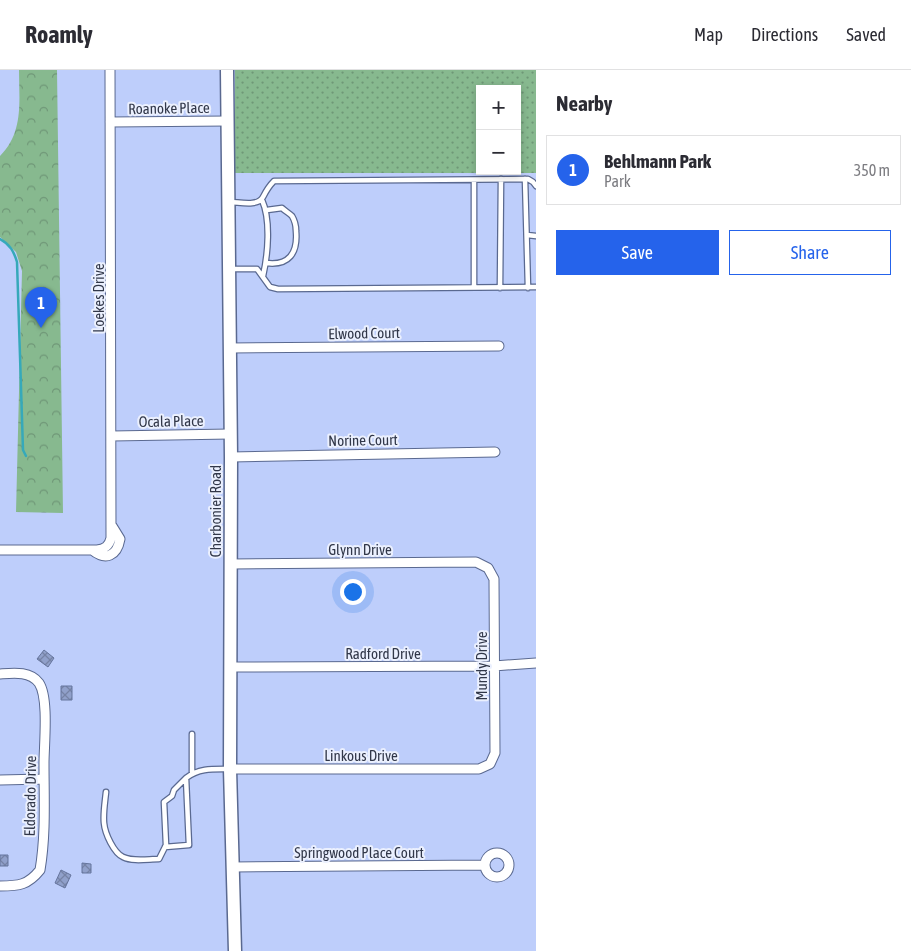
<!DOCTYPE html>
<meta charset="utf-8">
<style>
:root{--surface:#fff;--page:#f2f2f3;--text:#2b2b33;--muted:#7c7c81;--line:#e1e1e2;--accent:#2563eb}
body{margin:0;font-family:"Asap Condensed",sans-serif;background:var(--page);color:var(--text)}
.controls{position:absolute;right:15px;top:15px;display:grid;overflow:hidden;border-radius:0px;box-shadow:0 2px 8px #0003}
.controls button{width:45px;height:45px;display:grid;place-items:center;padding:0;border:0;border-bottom:1px solid var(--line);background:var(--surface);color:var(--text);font:25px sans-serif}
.you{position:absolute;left:352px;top:521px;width:18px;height:18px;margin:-12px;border:4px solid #fff;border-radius:50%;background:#1a73e8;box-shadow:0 0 0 8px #1a73e833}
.badge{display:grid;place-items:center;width:32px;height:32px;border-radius:50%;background:var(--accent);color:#fff;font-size:16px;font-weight:700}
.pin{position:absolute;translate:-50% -41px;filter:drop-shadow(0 1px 2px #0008)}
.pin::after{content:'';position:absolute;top:26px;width:18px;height:15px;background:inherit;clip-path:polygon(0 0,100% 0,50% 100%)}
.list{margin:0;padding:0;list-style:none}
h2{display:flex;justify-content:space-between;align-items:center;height:65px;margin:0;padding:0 20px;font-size:21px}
h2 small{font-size:16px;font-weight:400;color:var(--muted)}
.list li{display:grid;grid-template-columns:32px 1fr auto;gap:15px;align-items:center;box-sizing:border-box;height:70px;margin:0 10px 10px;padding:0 10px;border:1px solid var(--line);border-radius:0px}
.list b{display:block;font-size:19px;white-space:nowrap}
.list p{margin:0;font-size:16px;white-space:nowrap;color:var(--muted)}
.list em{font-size:16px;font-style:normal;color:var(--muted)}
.actions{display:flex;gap:10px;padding:15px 20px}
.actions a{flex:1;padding:11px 0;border:1px solid var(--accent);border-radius:0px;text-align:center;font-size:18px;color:var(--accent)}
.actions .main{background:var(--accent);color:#fff}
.map{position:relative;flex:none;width:536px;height:881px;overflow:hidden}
header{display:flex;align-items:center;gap:30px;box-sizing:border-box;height:70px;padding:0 25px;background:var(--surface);border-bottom:1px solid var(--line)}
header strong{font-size:24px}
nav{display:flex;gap:28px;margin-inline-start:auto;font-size:18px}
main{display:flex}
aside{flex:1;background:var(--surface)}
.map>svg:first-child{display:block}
.grass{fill:url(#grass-dots);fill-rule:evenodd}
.park{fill:url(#park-crowns)}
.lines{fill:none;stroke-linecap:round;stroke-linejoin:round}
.stream{stroke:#36a9ba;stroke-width:2.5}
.building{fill:url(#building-cross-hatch);stroke:#65749c}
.lane-casing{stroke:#5a6990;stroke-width:7}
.street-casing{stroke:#5a6990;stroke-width:11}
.secondary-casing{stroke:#5a6990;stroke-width:15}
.lane{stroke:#fff;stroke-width:4.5}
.street{stroke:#fff;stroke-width:9}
.secondary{stroke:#fff;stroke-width:12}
.labels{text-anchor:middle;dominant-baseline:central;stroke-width:4;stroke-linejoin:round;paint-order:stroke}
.street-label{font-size:15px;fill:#313749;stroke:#ebf0fe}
</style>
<header>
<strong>Roamly</strong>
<nav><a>Map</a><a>Directions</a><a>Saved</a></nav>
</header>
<main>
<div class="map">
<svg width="536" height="881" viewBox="0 0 536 881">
<defs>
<pattern id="grass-dots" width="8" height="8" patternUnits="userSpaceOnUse" patternTransform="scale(1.25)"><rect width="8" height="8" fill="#87b98f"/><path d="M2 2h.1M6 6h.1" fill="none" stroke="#6f9777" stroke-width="1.8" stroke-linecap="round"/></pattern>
<pattern id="park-crowns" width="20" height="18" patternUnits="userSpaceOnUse" patternTransform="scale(1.25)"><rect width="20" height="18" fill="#87b98f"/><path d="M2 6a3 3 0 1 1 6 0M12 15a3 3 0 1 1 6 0" fill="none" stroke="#6f9777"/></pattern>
<pattern id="building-cross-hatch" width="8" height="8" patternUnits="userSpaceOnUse" patternTransform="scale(1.25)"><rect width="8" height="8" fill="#90a0ca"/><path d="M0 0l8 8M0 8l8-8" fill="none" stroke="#7683a6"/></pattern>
</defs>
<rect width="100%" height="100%" fill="#becefb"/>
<path class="grass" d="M235 0H536V103H235ZM480 19H517V101H480Z"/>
<path class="park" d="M19 0H57L63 443 16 442 22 201 16 182 0 167V86C24 62 19 31 19 0Z"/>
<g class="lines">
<path class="stream" d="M0 169C10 174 14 182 17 192L23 380 26 386"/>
</g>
<path class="building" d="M44 580 54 588 48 597 37 589Z
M61 616H72V630H61Z
M0 785H8V796H0Z
M82 793 91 794V803H82Z
M61 800 71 805 65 818 55 813Z"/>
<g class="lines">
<g class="lane-casing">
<path id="lane" d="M525 109 528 218
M474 110V217
M262 130C271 150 268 184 263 206
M230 132C239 132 258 137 263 127 266 121 269 116 274 111L528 109 533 112 536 116
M527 165 536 166
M266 193C289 196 298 183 296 161 296 156 295 151 292 146 289 143 285 141 282 138L267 140
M230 199H257L270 217 278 219 536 217
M500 218 501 109
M192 664V702
M106 722C105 732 103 743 104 753 105 764 114 783 123 787 133 792 148 789 159 789L166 775 164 732 172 726 174 720 186 708
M165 777 189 775 186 708C199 698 213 699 229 699"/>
</g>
<g class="street-casing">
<path id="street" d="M110 52 228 51
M230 278 499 276
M112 366 230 364
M231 387 495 382
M0 480H97C105 479 109 476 111 468L110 0
M92 480C106 491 117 486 120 469L112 456
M230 597 494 596 536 593
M0 604C14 603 30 601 39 613 49 628 44 675 44 693 44 728 46 765 40 800 28 815 19 816 0 816
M230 699H479L490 694 495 683 494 509 488 498 476 492 231 494
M0 710 44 709
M485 795a12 12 0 1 1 24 0a12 12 0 1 1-24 0Z
M233 797 485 795"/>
</g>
<g class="secondary-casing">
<path id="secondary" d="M227 0 231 387 230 699 235 881"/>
</g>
<use href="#lane" class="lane"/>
<use href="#street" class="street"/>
<use href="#secondary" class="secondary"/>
</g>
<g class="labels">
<g class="street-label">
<text transform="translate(169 38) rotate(-1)">Roanoke Place</text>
<text transform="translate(98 228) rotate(-90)">Loekes Drive</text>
<text transform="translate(364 263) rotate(-1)">Elwood Court</text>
<text transform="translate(171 351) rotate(-1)">Ocala Place</text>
<text transform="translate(363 370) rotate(-1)">Norine Court</text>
<text transform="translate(215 441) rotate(-90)">Charbonier Road</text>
<text x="360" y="479">Glynn Drive</text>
<text x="383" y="583">Radford Drive</text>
<text transform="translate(481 596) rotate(-90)">Mundy Drive</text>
<text x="361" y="685">Linkous Drive</text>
<text transform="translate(30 726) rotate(-89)">Eldorado Drive</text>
<text x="359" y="782">Springwood Place Court</text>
</g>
</g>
</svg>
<div class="controls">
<button>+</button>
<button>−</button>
</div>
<div class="you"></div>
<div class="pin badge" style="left:41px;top:258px">1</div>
</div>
<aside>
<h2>Nearby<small></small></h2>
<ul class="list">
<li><span class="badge">1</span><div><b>Behlmann Park</b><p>Park</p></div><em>350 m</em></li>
</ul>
<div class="actions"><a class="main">Save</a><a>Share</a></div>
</aside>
</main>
